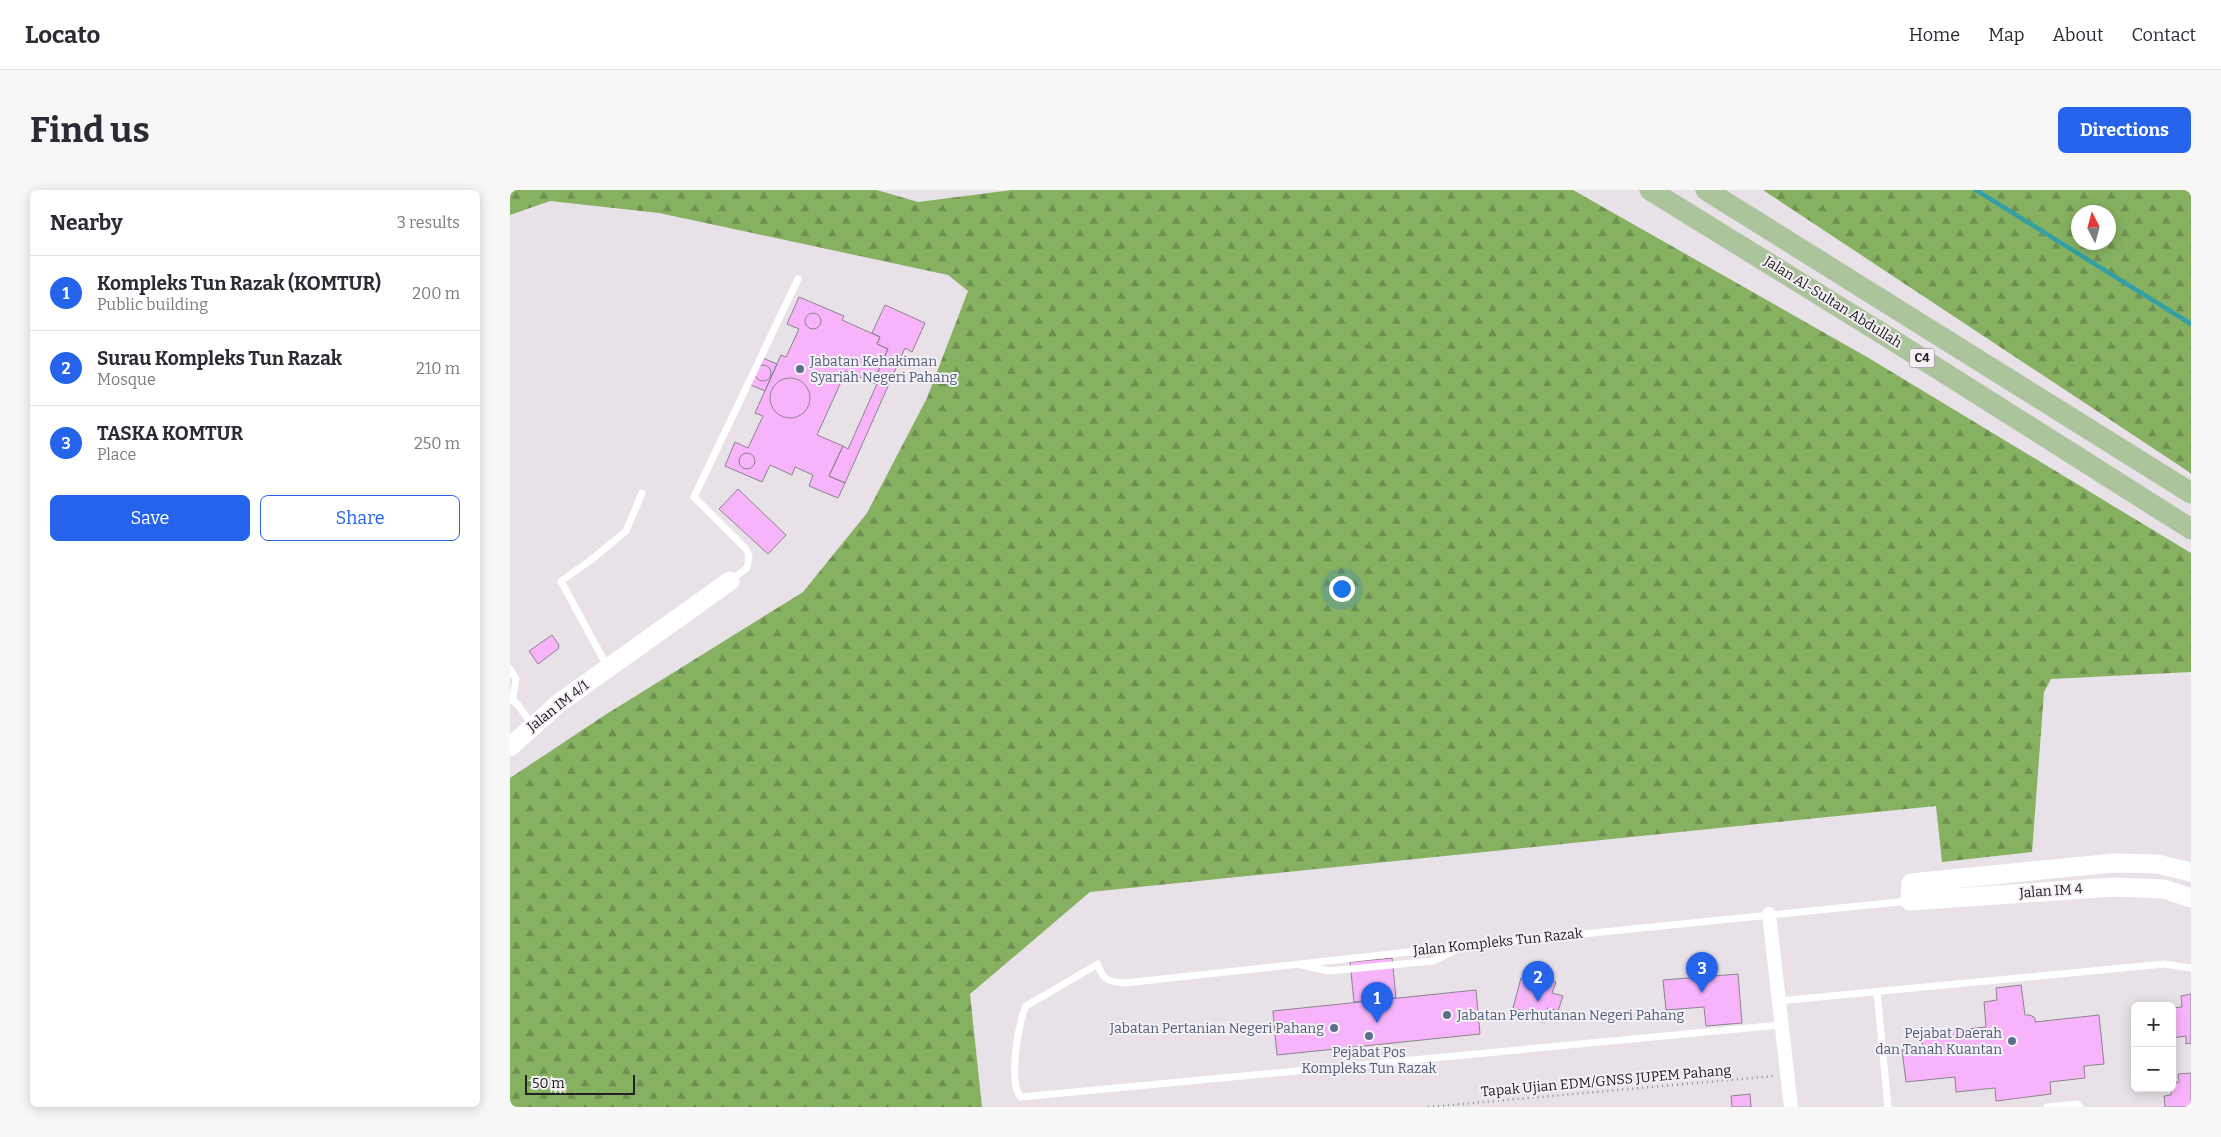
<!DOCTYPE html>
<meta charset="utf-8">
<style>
:root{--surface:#fff;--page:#f7f7f7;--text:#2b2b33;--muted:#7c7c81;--line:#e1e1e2;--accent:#2563eb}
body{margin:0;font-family:Bitter,serif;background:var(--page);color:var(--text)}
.controls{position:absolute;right:15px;bottom:15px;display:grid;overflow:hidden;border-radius:8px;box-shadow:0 2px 12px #0003}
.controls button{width:45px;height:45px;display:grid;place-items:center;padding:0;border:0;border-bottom:1px solid var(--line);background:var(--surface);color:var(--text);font:25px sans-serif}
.compass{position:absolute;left:1561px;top:15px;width:45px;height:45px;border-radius:50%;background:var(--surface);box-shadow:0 2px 12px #0003;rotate:354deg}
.scale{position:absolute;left:15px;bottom:12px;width:110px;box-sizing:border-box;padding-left:5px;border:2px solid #222022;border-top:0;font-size:14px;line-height:18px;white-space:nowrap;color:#222022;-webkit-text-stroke:4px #f5f0f5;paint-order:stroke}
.you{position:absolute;left:831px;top:398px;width:18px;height:18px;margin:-12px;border:4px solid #fff;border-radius:50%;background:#1a73e8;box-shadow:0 0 0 8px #1a73e833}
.badge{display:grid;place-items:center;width:32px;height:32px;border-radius:50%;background:var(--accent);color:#fff;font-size:16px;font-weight:700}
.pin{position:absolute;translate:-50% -41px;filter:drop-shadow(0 1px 2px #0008)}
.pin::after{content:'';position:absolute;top:26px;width:18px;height:15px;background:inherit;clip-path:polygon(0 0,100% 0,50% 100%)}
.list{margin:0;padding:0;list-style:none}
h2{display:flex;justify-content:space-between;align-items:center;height:65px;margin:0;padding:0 20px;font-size:21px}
h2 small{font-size:16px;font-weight:400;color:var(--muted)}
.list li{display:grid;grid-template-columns:32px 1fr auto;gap:15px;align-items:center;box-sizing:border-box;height:75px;padding:0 20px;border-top:1px solid var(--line)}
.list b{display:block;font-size:19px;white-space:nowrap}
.list p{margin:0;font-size:16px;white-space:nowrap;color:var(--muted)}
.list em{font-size:16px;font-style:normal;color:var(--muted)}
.actions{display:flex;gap:10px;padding:15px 20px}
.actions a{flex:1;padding:11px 0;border:1px solid var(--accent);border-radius:8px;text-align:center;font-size:18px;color:var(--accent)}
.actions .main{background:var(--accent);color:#fff}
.map{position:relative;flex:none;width:1681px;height:917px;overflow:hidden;border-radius:8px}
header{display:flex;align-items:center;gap:30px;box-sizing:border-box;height:70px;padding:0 25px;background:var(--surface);border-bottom:1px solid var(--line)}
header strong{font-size:24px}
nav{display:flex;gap:28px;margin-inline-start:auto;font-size:18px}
.intro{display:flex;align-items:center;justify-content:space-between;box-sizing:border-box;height:120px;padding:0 30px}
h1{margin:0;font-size:35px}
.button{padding:12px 22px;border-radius:8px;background:var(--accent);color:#fff;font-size:18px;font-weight:700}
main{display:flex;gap:30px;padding:0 30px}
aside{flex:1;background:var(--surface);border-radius:8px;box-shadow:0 2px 12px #0003}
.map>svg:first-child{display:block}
.forest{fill:url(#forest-firs);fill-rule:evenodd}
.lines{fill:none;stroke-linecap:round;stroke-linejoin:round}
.stream{stroke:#349fa4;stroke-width:4.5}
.building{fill:#f7b4fa;stroke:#8a858a}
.path{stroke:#928d92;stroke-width:2.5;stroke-dasharray:1 4;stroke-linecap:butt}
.lane{stroke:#fff;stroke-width:7}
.street{stroke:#fff;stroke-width:14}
.secondary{stroke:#fff;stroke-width:19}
.primary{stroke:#abc49c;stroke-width:21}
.service-dot{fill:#5c6f8a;stroke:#f5f0f5;stroke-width:2}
.labels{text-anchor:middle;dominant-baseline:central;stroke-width:4;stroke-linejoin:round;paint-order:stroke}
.shield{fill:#f5f0f5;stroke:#615e61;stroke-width:1}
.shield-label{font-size:12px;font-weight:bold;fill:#222022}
.street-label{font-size:14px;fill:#222022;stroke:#f5f0f5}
.service-label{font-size:14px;fill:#4e5e75;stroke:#f5f0f5;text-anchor:start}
</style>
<header>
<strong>Locato</strong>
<nav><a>Home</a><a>Map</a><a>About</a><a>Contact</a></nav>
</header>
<div class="intro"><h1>Find us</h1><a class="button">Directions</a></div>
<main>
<aside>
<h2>Nearby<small>3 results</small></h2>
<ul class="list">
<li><span class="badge">1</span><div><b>Kompleks Tun Razak (KOMTUR)</b><p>Public building</p></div><em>200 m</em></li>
<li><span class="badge">2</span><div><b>Surau Kompleks Tun Razak</b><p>Mosque</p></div><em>210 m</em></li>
<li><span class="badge">3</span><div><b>TASKA KOMTUR</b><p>Place</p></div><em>250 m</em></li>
</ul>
<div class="actions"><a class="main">Save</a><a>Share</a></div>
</aside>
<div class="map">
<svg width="1681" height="917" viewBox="0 0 1681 917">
<defs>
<pattern id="forest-firs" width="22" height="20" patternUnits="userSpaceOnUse" patternTransform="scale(1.25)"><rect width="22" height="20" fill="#86b161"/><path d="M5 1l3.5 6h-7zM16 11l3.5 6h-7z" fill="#6d9050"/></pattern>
</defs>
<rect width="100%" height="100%" fill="#e8e2e8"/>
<path class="forest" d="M0 0H367L408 12 502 0H1063L1357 167 1681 363V482L1541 489 1534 502 1522 662 1432 672 1426 616 580 702 460 804 472 917H0V588L95 525 293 402 357 323 417 208 458 101 438 85 149 23 40 11 0 25Z
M1253 0H1681V284L1679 282ZM1568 22H1598V52H1568Z"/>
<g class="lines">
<path class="stream" d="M1466 0 1681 134"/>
</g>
<path class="building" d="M289 107 334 126 332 130 370 147 367 154 378 159 363 193 336 181 307 245 333 256 319 286 335 293 328 308 299 296 303 285 285 277 282 285 260 275 252 292 215 276 225 252 238 258 253 226 245 223 271 165 276 167 289 139 277 134Z
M375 115 415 133 402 162 395 158 335 293 319 286 333 256 338 259 367 194 363 193 378 159 367 154 370 147 362 143Z
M295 131a8 8 0 1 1 16 0a8 8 0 1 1-16 0Z
M248 166 267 174 255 201 236 193Z
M245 183a8 8 0 1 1 16 0a8 8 0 1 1-16 0Z
M260 208a20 20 0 1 1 40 0a20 20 0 1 1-40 0Z
M229 271a8 8 0 1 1 16 0a8 8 0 1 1-16 0Z
M228 299 276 345 258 364 209 319Z
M42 445 49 455 48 459 28 474 19 461Z
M882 768 886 808 844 812 840 772Z
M1228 784 1232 833 1196 836 1194 817 1156 820 1153 790Z
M1027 787 1046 792 1042 803 1053 806 1048 821 1038 818 1034 832 1017 828 1019 823 1003 818 1011 788 1025 793Z
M1511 795 1515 825H1520L1525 828V832L1589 825 1594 874 1574 876 1575 888 1540 892 1541 904 1486 911 1485 898 1446 902 1445 887 1396 892 1392 860 1413 858 1411 844 1476 837 1474 812 1487 810 1486 798Z
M966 800 970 844 767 865 763 821Z
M1681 804V853L1676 854V846L1662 848V818L1672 817 1671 806Z
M1681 883V917H1655L1654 906 1661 905 1662 893 1669 892 1668 884Z
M1240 904 1241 917H1222L1221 906Z"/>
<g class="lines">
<path class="path" d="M918 917 1264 886"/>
<path class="lane" d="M221 390 237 378 239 365 236 359 184 307 288 89
M98 478 51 391 81 370 116 341 132 303
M0 479 6 489 3 508
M0 508 8 515 22 535
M791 775 819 781 923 771 949 758
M1367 802 1378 917
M1268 811 1654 774 1681 778
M1271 835 511 907C498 894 508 832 516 816L588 774C592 790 599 792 615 793L954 756 1398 711
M1537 917 1567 914 1570 917"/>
<path class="street" d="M1259 724 1281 917"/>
<path class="secondary" d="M0 557 49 513 220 391
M1681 682 1647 674 1604 673 1401 693 1400 711 1604 697 1654 699 1681 708"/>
<path class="primary" d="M1140 0 1381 149 1681 339
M1196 0 1681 303"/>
</g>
<g class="service-dot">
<circle cx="290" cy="179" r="5"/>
<circle cx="937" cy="825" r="5"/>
<circle cx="824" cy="838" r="5"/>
<circle cx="859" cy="846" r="5"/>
<circle cx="1502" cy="851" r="5"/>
</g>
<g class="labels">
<rect class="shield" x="1399.5" y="158.5" width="25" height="19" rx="4"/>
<g class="shield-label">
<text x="1412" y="168">C4</text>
</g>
<g class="street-label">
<text transform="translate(1323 112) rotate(32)">Jalan Al-Sultan Abdullah</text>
<text transform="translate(48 516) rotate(-38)">Jalan IM 4/1</text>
<text transform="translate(1541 701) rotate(-4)">Jalan IM 4</text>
<text transform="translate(988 752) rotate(-6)">Jalan Kompleks Tun Razak</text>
<text transform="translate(1096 891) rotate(-5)">Tapak Ujian EDM/GNSS JUPEM Pahang</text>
</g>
<g class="service-label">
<text x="300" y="171">Jabatan Kehakiman<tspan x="300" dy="16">Syariah Negeri Pahang</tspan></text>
<text x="947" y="825">Jabatan Perhutanan Negeri Pahang</text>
<text x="814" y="838" text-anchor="end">Jabatan Pertanian Negeri Pahang</text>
<text x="1492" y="843" text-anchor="end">Pejabat Daerah<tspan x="1492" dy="16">dan Tanah Kuantan</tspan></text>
<text x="859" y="862" text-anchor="middle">Pejabat Pos<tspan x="859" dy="16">Kompleks Tun Razak</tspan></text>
</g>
</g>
</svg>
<div class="controls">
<button>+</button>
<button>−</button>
</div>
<svg class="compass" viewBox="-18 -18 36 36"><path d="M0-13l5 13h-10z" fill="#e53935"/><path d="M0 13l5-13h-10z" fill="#7c7c81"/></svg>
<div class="scale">50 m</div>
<div class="you"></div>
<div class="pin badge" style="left:867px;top:833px">1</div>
<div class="pin badge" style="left:1028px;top:812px">2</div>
<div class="pin badge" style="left:1192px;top:803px">3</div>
</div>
</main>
